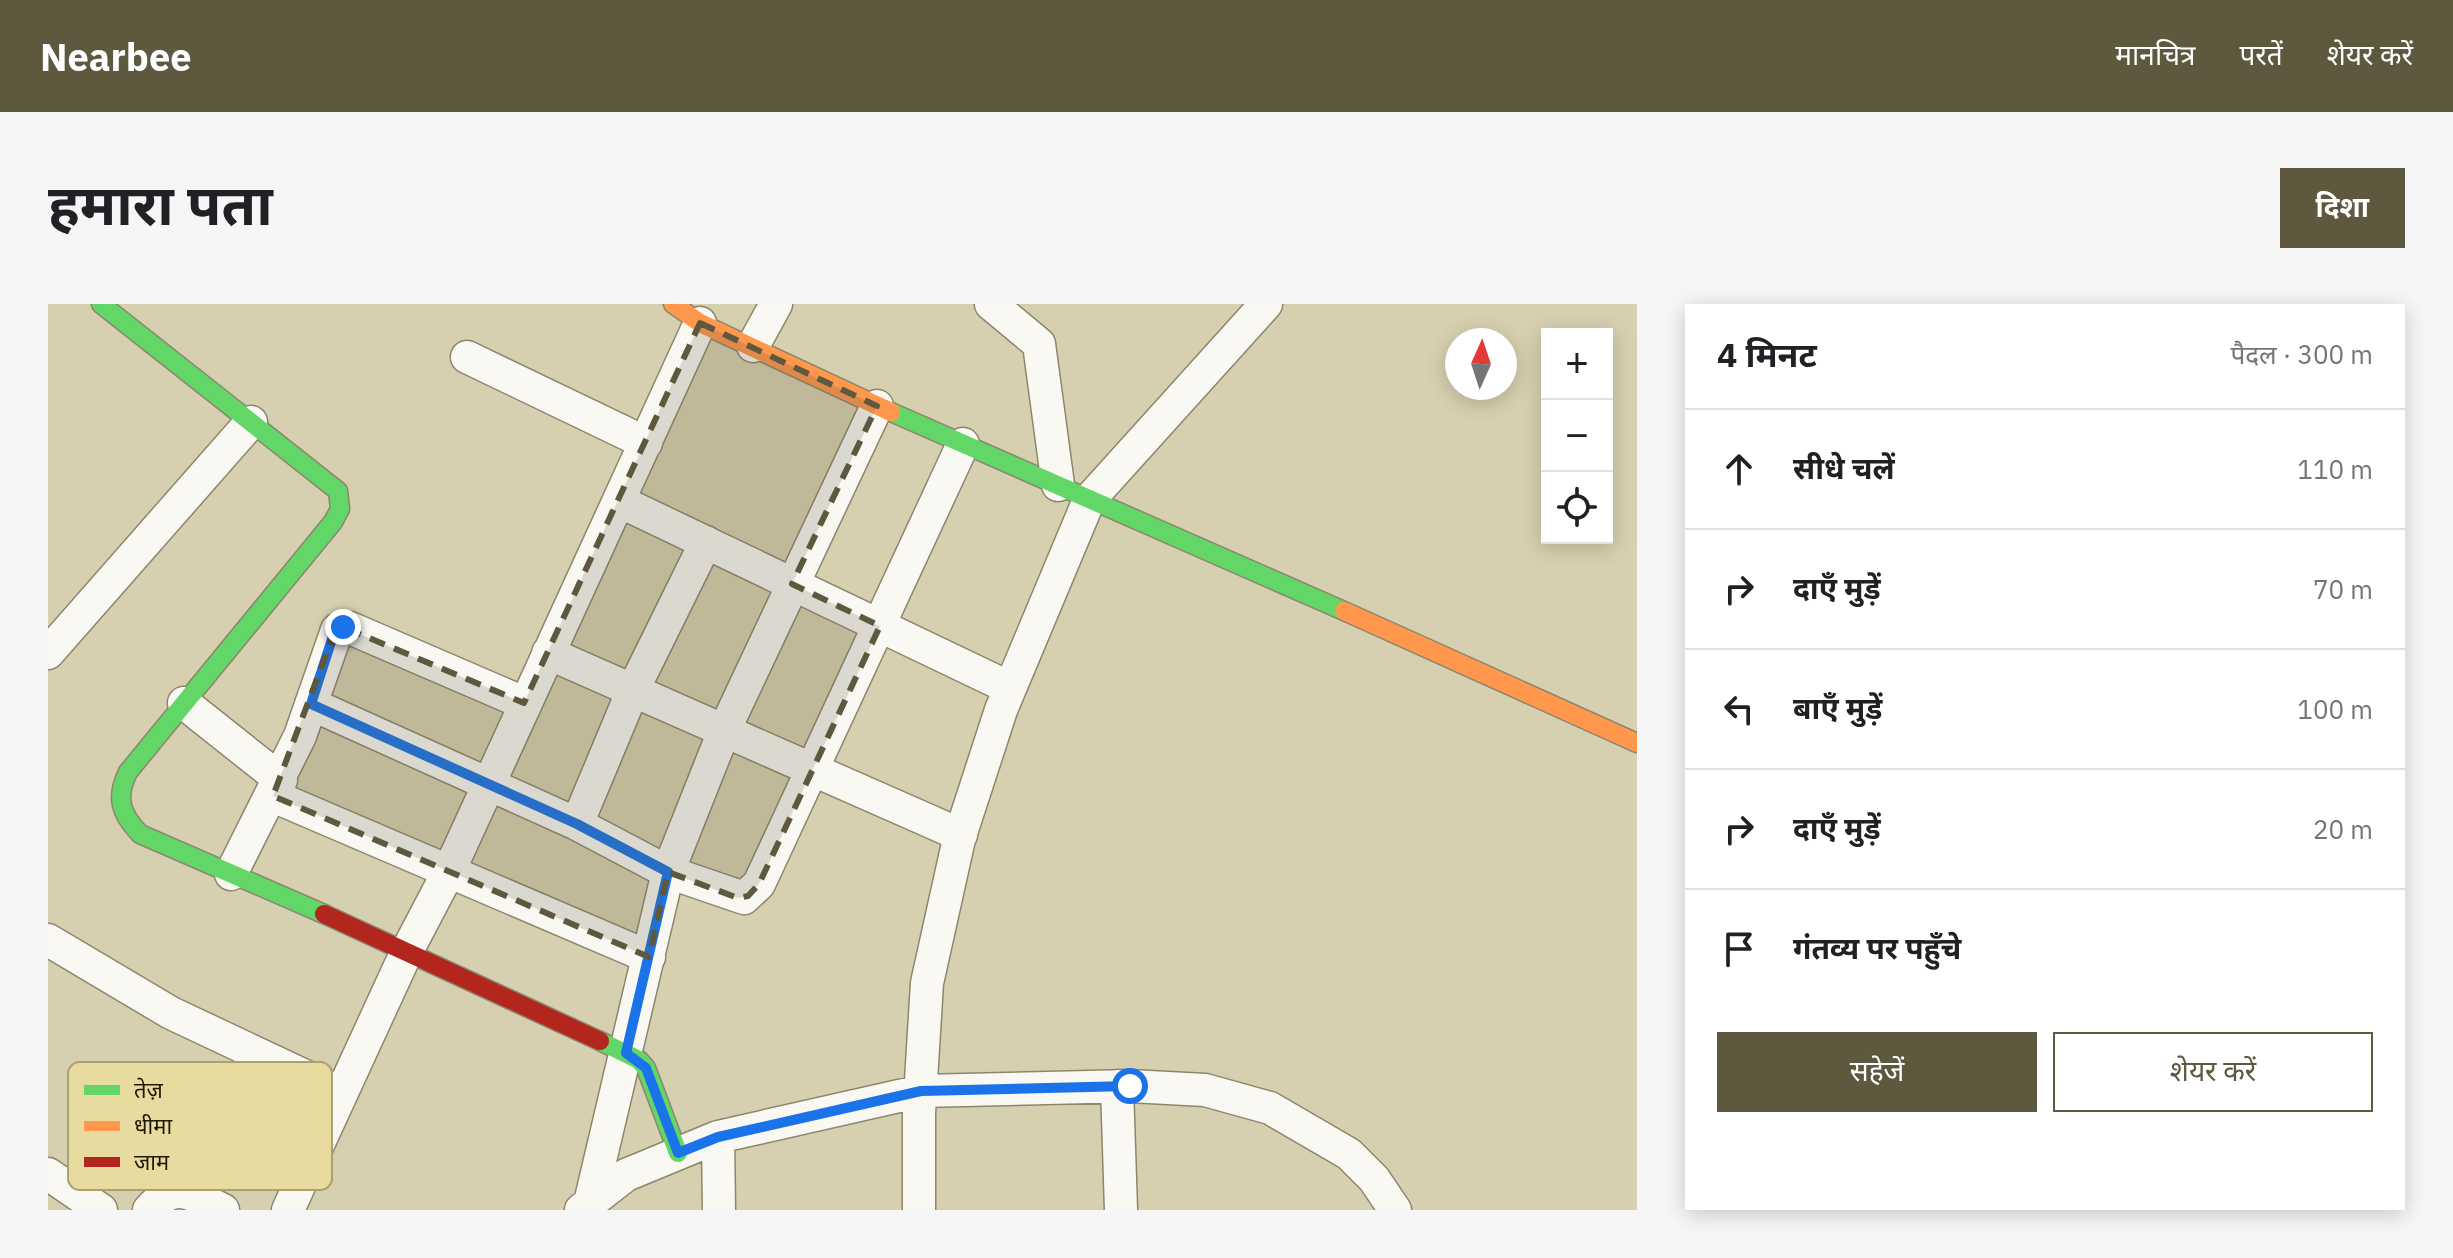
<!DOCTYPE html>
<html lang="hi">
<meta charset="utf-8">
<style>
:root{--surface:#fff;--page:#f6f6f6;--text:#202124;--muted:#757577;--line:#e0e0e0;--accent:#5e583f}
body{margin:0;font-family:"IBM Plex Sans","Noto Sans Devanagari",sans-serif;background:var(--page);color:var(--text)}
.controls{position:absolute;right:24px;top:24px;display:grid;overflow:hidden;border-radius:0px;box-shadow:0 4px 20px #0003}
.controls button{width:72px;height:72px;display:grid;place-items:center;padding:0;border:0;border-bottom:2px solid var(--line);background:var(--surface);color:var(--text);font:40px sans-serif}
.compass{position:absolute;left:1397px;top:24px;width:72px;height:72px;border-radius:50%;background:var(--surface);box-shadow:0 4px 20px #0003;rotate:3deg}
.stop{position:absolute;width:24px;height:24px;margin:-18px;border:6px solid #1a73e8;border-radius:50%;background:#fff}
.stop.end{background:#1a73e8;border-color:#fff;box-shadow:0 2px 8px #0008}
.list{margin:0;padding:0;list-style:none}
h2{display:flex;justify-content:space-between;align-items:center;height:104px;margin:0;padding:0 32px;font-size:34px}
h2 small{font-size:26px;font-weight:400;color:var(--muted)}
.list li{display:grid;grid-template-columns:52px 1fr auto;gap:24px;align-items:center;box-sizing:border-box;height:120px;padding:0 32px;border-top:2px solid var(--line)}
.list b{display:block;font-size:30px;white-space:nowrap}
.list em{font-size:26px;font-style:normal;color:var(--muted)}
.actions{display:flex;gap:16px;padding:24px 32px}
.actions a{flex:1;padding:18px 0;border:2px solid var(--accent);border-radius:0px;text-align:center;font-size:28px;color:var(--accent)}
.actions .main{background:var(--accent);color:#fff}
.icon{flex:none;width:44px;height:44px;fill:none;stroke:currentColor;stroke-width:2;stroke-linecap:round;stroke-linejoin:round}
.map{position:relative;flex:none;width:1589px;height:906px;overflow:hidden;border-radius:0px}
header{display:flex;align-items:center;gap:48px;box-sizing:border-box;height:112px;padding:0 40px;background:var(--accent);color:#fff}
header strong{font-size:38px}
nav{display:flex;gap:44px;margin-inline-start:auto;font-size:28px}
.intro{display:flex;align-items:center;justify-content:space-between;box-sizing:border-box;height:192px;padding:0 48px}
h1{margin:0;font-size:56px}
.button{padding:20px 36px;border-radius:0px;background:var(--accent);color:#fff;font-size:28px;font-weight:700}
main{display:flex;gap:48px;padding:0 48px}
aside{flex:1;background:var(--surface);border-radius:0px;box-shadow:0 4px 20px #0003}
.map>svg:first-child{display:block}
.lines{fill:none;stroke-linecap:round;stroke-linejoin:round}
.street-casing{stroke:#8c866d;stroke-width:35}
.fast-casing{stroke:#8c866d;stroke-width:21}
.slow-casing{stroke:#8c866d;stroke-width:21}
.jam-casing{stroke:#8c866d;stroke-width:21}
.street{stroke:#f9f8f3;stroke-width:32}
.fast{stroke:#63d668;stroke-width:18}
.slow{stroke:#ff974d;stroke-width:18}
.jam{stroke:#b3261e;stroke-width:18}
.route{stroke:#1a73e8;stroke-width:10}
.marked{fill:#5e583f;fill-opacity:0.2;stroke:#5e583f;stroke-width:6;stroke-dasharray:16 10;stroke-linejoin:round}
.key{fill:#e8db9f;stroke:#aba070;stroke-width:2}
.key-label{font-size:22px;fill:#1d1802}
</style>
<header>
<strong>Nearbee</strong>
<nav><a>मानचित्र</a><a>परतें</a><a>शेयर करें</a></nav>
</header>
<div class="intro"><h1>हमारा पता</h1><a class="button">दिशा</a></div>
<main>
<div class="map">
<svg width="1589" height="906" viewBox="0 0 1589 906">
<rect width="100%" height="100%" fill="#d7d0b0"/>
<g class="lines">
<g class="street-casing">
<path id="street" d="M943 0 991 40 1010 181
M705 42 728 0
M419 53 598 139
M571 197 962 384
M0 349 203 118
M500 349 913 531
M136 399 233 476
M263 400 529 520 620 568 696 594 711 580 915 140
M225 492 601 653
M529 520 585 386 658 238
M183 570 252 432 289 326 302 324 476 399
M0 636 123 709 293 789
M1069 782 1073 906
M670 833 671 906
M0 870 53 906
M542 899 620 568 676 427 829 102
M101 906C128 875 143 890 175 906
M240 906 359 647 402 565 652 19
M533 906 578 871 670 833 873 787 1082 782 1157 786 1222 804 1301 850 1326 875 1347 906
M871 906V809L879 679 911 535 953 406 1041 196 1218 0"/>
</g>
<g class="fast-casing">
<path id="fast" d="M53 0 290 187 292 205 285 218 80 468C67 494 73 510 92 530L276 610
M843 108 1296 307
M552 737 591 756 598 764 630 849"/>
</g>
<g class="slow-casing">
<path id="slow" d="M625 0 652 19 843 108
M1296 307 1589 439"/>
</g>
<g class="jam-casing">
<path id="jam" d="M276 610 552 737"/>
</g>
<use href="#street" class="street"/>
<use href="#fast" class="fast"/>
<use href="#slow" class="slow"/>
<use href="#jam" class="jam"/>
</g>
<g class="lines">
<path class="route" d="M295 323 285 332 263 400 529 520 620 568 578 749 598 764 630 849 670 833 873 787 1082 782"/>
</g>
<path class="marked" d="M652 19 829 102 744 280 832 322 711 580 700 592 690 594 620 568 601 653 225 492 285 332 295 323 476 399Z"/>
<rect x="20" y="758" width="264" height="128" rx="12" class="key"/>
<rect x="36" y="781" width="36" height="10" fill="#63d668"/>
<rect x="36" y="817" width="36" height="10" fill="#ff974d"/>
<rect x="36" y="853" width="36" height="10" fill="#b3261e"/>
<g class="key-label">
<text x="86" y="794">तेज़</text>
<text x="86" y="830">धीमा</text>
<text x="86" y="866">जाम</text>
</g>
</svg>
<div class="controls">
<button>+</button>
<button>−</button>
<button><svg class="icon" aria-label="locate" viewBox="0 0 24 24"><circle cx="12" cy="12" r="6"/><path d="M12 2v4M12 18v4M2 12h4M18 12h4"/></svg></button>
</div>
<svg class="compass" viewBox="-18 -18 36 36"><path d="M0-13l5 13h-10z" fill="#e53935"/><path d="M0 13l5-13h-10z" fill="#757577"/></svg>
<div class="stop" style="left:1082px;top:782px"></div>
<div class="stop end" style="left:295px;top:323px"></div>
</div>
<aside>
<h2>4 मिनट<small>पैदल · 300 m</small></h2>
<ul class="list">
<li><svg class="icon" aria-label="ahead" viewBox="0 0 24 24"><path d="M12 20V5M6 11l6-6 6 6"/></svg><div><b>सीधे चलें</b></div><em>110 m</em></li>
<li><svg class="icon" aria-label="right" viewBox="0 0 24 24"><path d="M7 20v-9h11M14 6l5 5-5 5"/></svg><div><b>दाएँ मुड़ें</b></div><em>70 m</em></li>
<li><svg class="icon" aria-label="left" viewBox="0 0 24 24"><path d="M17 20v-9H6M10 6l-5 5 5 5"/></svg><div><b>बाएँ मुड़ें</b></div><em>100 m</em></li>
<li><svg class="icon" aria-label="right" viewBox="0 0 24 24"><path d="M7 20v-9h11M14 6l5 5-5 5"/></svg><div><b>दाएँ मुड़ें</b></div><em>20 m</em></li>
<li><svg class="icon" aria-label="arrive" viewBox="0 0 24 24"><path d="M6 21V4h12l-3 4 3 4H6"/></svg><div><b>गंतव्य पर पहुँचे</b></div></li>
</ul>
<div class="actions"><a class="main">सहेजें</a><a>शेयर करें</a></div>
</aside>
</main>
